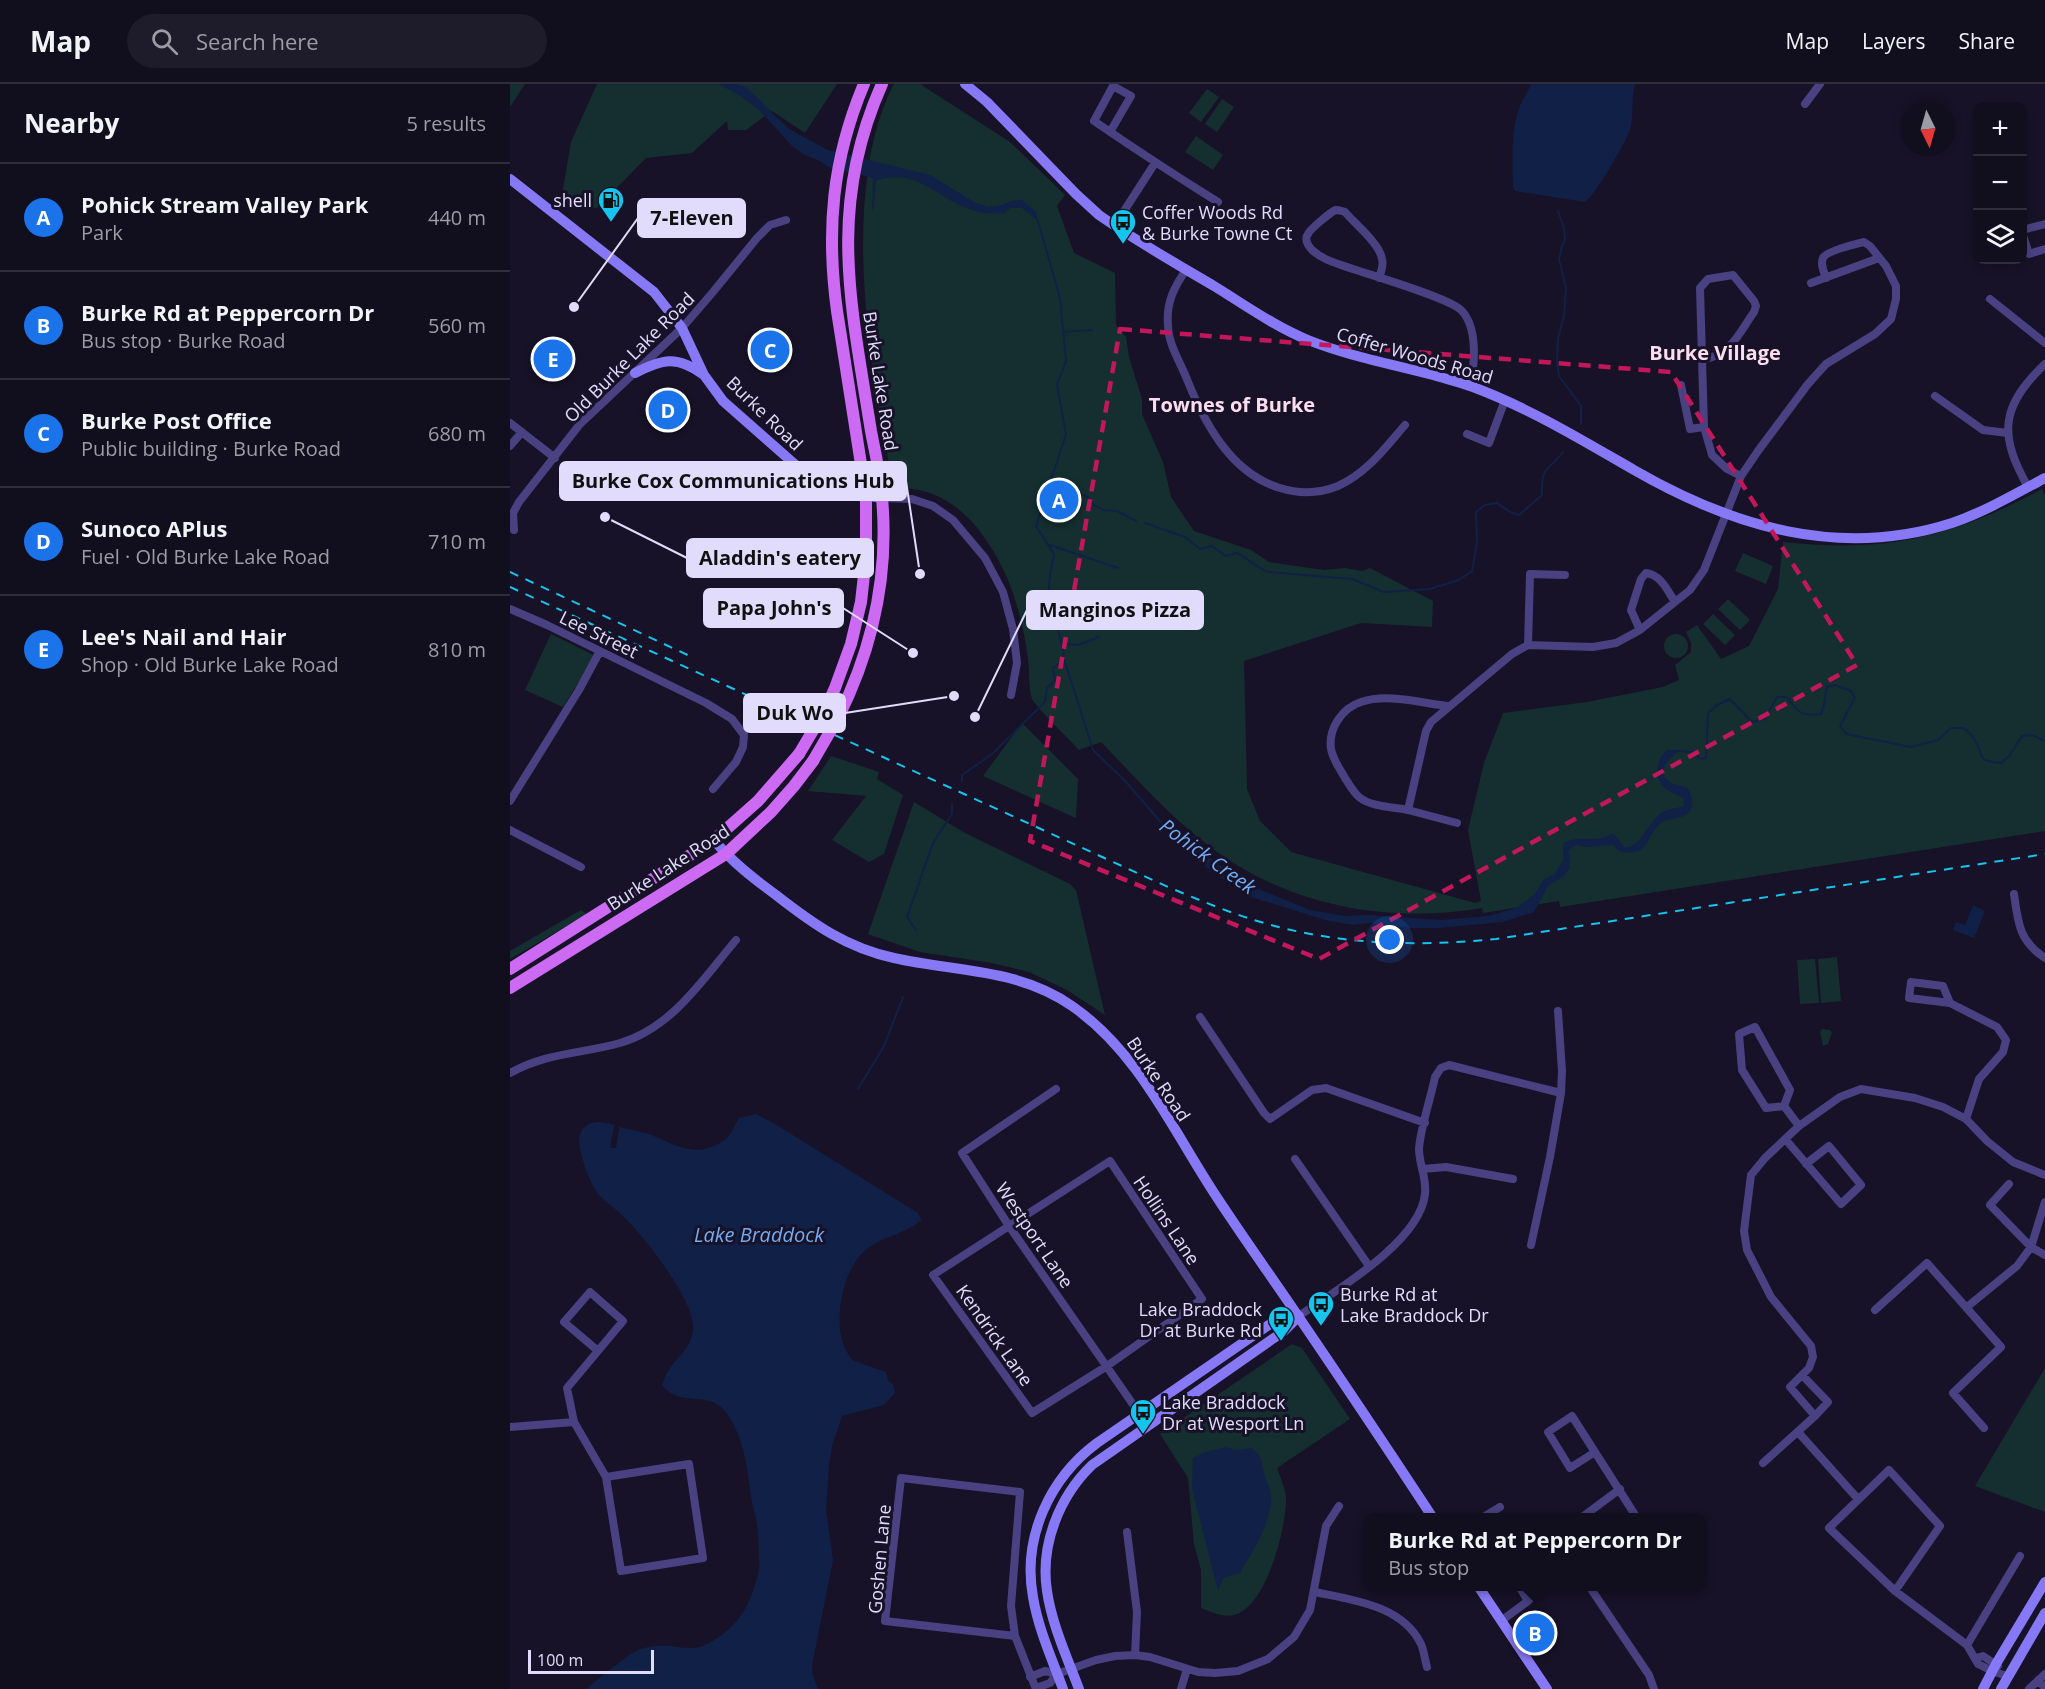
<!DOCTYPE html>
<meta charset="utf-8">
<style>
:root{--surface:#110e1d;--page:#1e1c2a;--text:#f1f3f6;--muted:#9c9ca4;--line:#302e3b;--accent:#1a73e8}
body{margin:0;font-family:"Open Sans",sans-serif;background:var(--page);color:var(--text)}
.controls{position:absolute;right:18px;top:18px;display:grid;overflow:hidden;border-radius:12px;box-shadow:0 3px 9px #0003}
.controls button{width:54px;height:54px;display:grid;place-items:center;padding:0;border:0;border-bottom:2px solid var(--line);background:var(--surface);color:var(--text);font:30px sans-serif}
.compass{position:absolute;left:1391px;top:18px;width:54px;height:54px;border-radius:50%;background:var(--surface);box-shadow:0 3px 9px #0003;rotate:175deg}
.scale{position:absolute;left:18px;bottom:15px;width:126px;box-sizing:border-box;padding-left:6px;border:3px solid #e1dbfc;border-top:0;font-size:16px;line-height:21px;white-space:nowrap;color:#e1dbfc;-webkit-text-stroke:4px #171227;paint-order:stroke}
.you{position:absolute;left:880px;top:856px;width:21px;height:21px;margin:-15px;border:4px solid #fff;border-radius:50%;background:#1a73e8;box-shadow:0 0 0 9px #1a73e833}
.badge{display:grid;place-items:center;width:39px;height:39px;border-radius:50%;background:var(--accent);color:#fff;font-size:20px;font-weight:700}
.pin{position:absolute;translate:-50% -50%;border:3px solid #fff;box-shadow:0 2px 6px #0006}
.popup{position:absolute;left:854px;top:1429px;width:342px;height:78px;box-sizing:border-box;display:grid;place-content:center;border-radius:12px;background:var(--surface);filter:drop-shadow(0 2px 4px #0005);font-size:20px;white-space:nowrap;color:var(--muted)}
.popup b{font-size:22px;color:var(--text)}
.popup::after{content:'';position:absolute;left:50%;top:100%;margin-left:-12px;border:12px solid transparent;border-top-color:var(--surface)}
.list{margin:0;padding:0;list-style:none}
h2{display:flex;justify-content:space-between;align-items:center;height:78px;margin:0;padding:0 24px;font-size:26px}
h2 small{font-size:20px;font-weight:400;color:var(--muted)}
.list li{display:grid;grid-template-columns:39px 1fr auto;gap:18px;align-items:center;box-sizing:border-box;height:108px;padding:0 24px;border-top:2px solid var(--line)}
.list b{display:block;font-size:22px;white-space:nowrap}
.list p{margin:0;font-size:20px;white-space:nowrap;color:var(--muted)}
.list em{font-size:20px;font-style:normal;color:var(--muted)}
.icon{flex:none;width:33px;height:33px;fill:none;stroke:currentColor;stroke-width:2;stroke-linecap:round;stroke-linejoin:round}
.map{position:relative;flex:none;width:1535px;height:1605px;overflow:hidden}
header{display:flex;align-items:center;gap:36px;box-sizing:border-box;height:84px;padding:0 30px;background:var(--surface);border-bottom:2px solid var(--line)}
header strong{font-size:28px}
nav{display:flex;gap:33px;margin-inline-start:auto;font-size:21px}
.search{width:420px;height:54px;background:var(--page);display:flex;align-items:center;gap:15px;box-sizing:border-box;padding:0 21px;border-radius:33px;color:var(--muted);font-size:22px}
main{display:flex}
aside{flex:1;background:var(--surface)}
.map>svg:first-child{display:block}
.green{fill:#152f30}
.water{fill:#112047}
.pier{fill:#171227}
.lines{fill:none;stroke-linecap:round;stroke-linejoin:round}
.stream{stroke:#112047;stroke-width:2}
.street{stroke:#494182;stroke-width:8}
.secondary{stroke:#8779f5;stroke-width:10}
.primary{stroke:#cc6af3;stroke-width:12}
.rail{stroke:#16c5ed;stroke-width:2;stroke-dasharray:9 8;stroke-linecap:butt}
.primary-bridge{stroke:#cc6af3;stroke-width:12}
.marked{fill:none;stroke:#c2185b;stroke-width:4.5;stroke-dasharray:12 8;stroke-linejoin:round}
.labels{text-anchor:middle;dominant-baseline:central;stroke-width:6;stroke-linejoin:round;paint-order:stroke}
.poi-label{font-size:18px;fill:#e1dbfc;stroke:#171227;text-anchor:start}
.street-label{font-size:18px;fill:#e1dbfc;stroke:#171227}
.neighbourhood-label{font-size:20px;font-weight:bold;fill:#fcddee;stroke:#171227}
.water-label{font-size:20px;font-style:italic;fill:#71acf4;stroke:#171227}
.leader{fill:none;stroke:#e1dbfc;stroke-width:2}
.callout-dot{fill:#e1dbfc;stroke:#171227;stroke-width:2}
.callout{fill:#e1dbfc;stroke:#e1dbfc;stroke-width:2}
.callout-label{font-size:20px;text-anchor:middle;font-weight:bold;fill:#111}
</style>
<header>
<strong>Map</strong>
<div class="search"><svg class="icon" aria-label="search" viewBox="0 0 24 24"><circle cx="10" cy="10" r="6"/><path d="M15 15l6 6"/></svg>Search here</div>
<nav><a>Map</a><a>Layers</a><a>Share</a></nav>
</header>
<main>
<aside>
<h2>Nearby<small>5 results</small></h2>
<ul class="list">
<li><span class="badge">A</span><div><b>Pohick Stream Valley Park</b><p>Park</p></div><em>440 m</em></li>
<li><span class="badge">B</span><div><b>Burke Rd at Peppercorn Dr</b><p>Bus stop · Burke Road</p></div><em>560 m</em></li>
<li><span class="badge">C</span><div><b>Burke Post Office</b><p>Public building · Burke Road</p></div><em>680 m</em></li>
<li><span class="badge">D</span><div><b>Sunoco APlus</b><p>Fuel · Old Burke Lake Road</p></div><em>710 m</em></li>
<li><span class="badge">E</span><div><b>Lee's Nail and Hair</b><p>Shop · Old Burke Lake Road</p></div><em>810 m</em></li>
</ul>
</aside>
<div class="map">
<svg width="1535" height="1605" viewBox="0 0 1535 1605">
<rect width="100%" height="100%" fill="#171227"/>
<path class="green" d="M0 0H15L0 23Z
M87 0H327L295 49 262 27 236 46H218L217 37 182 69 136 74 87 124H65L53 105 61 58Z
M384 0H410L500 58 555 111 547 122 564 169 605 189 606 241 616 253 619 273 632 315V330L653 378 661 413 684 447 741 466 759 478 814 486 835 484 852 487 860 484 923 517 922 543 851 539 734 577 737 705 750 737 781 768 965 819 971 817 958 746 974 679 993 629 1077 618 1153 603 1169 596 1165 581 1181 568V559L1176 548 1187 541 1211 575 1239 562 1268 505 1273 458C1377 469 1440 454 1532 405L1535 411V747L1050 823 1049 817 973 829 972 824C871 841 769 820 689 754 654 726 623 691 591 658L569 666C562 658 524 621 522 615 518 603 520 587 518 574 512 533 502 494 478 459 464 437 445 418 420 409 408 404 390 406 382 396 366 306 349 220 354 128 357 84 363 40 384 0Z
M697 5 709 13 691 38 679 29Z
M712 15 724 23 707 48 695 40Z
M686 52 713 71 703 86 675 68Z
M1233 469 1263 482 1256 500 1225 487Z
M1218 515 1240 536 1230 546 1208 525Z
M1203 530 1225 551 1215 561 1193 540Z
M1154 562a12 12 0 1 1 24 0a12 12 0 1 1-24 0Z
M41 550 85 572 53 623 15 606Z
M512 639 568 695 566 734 473 692Z
M321 672 369 688 367 695 393 711 374 770 359 778 322 756 356 712 298 707Z
M404 718 455 749 560 800 566 806 595 931 557 906 519 888 482 879 410 868 358 850Z
M71 826 77 830 0 875V867Z
M1327 873 1331 917 1311 919 1308 875Z
M1305 875 1309 919 1290 920 1287 876Z
M1312 945 1320 946 1322 949 1318 960 1313 962 1310 948Z
M782 1260 792 1264 840 1335 767 1384C770 1393 776 1405 776 1415 776 1445 758 1513 731 1528 718 1536 703 1529 691 1524V1486L684 1460 678 1394 650 1350Z
M1535 1284V1428L1465 1402Z"/>
<path class="water" d="M208 0H228L237 4 279 45 318 66 420 91 466 119 478 123 492 121 500 117 512 116 526 128 528 137 512 124H500L495 129C484 130 472 130 462 126 426 115 408 82 366 97L364 122 362 127 363 95 360 93 318 83 310 77 293 70 281 61 250 27 229 11Z
M1021 0H1125C1121 15 1124 32 1120 46 1115 60 1086 110 1075 118L1005 107 1003 104C1002 80 1001 43 1010 22 1013 14 1018 8 1021 0Z
M1157 666H1170C1158 675 1143 691 1164 700 1168 702 1174 702 1177 704 1181 707 1181 713 1182 717 1182 722 1182 727 1177 730 1170 735 1159 734 1151 739 1140 747 1140 762 1128 767 1118 771 1109 769 1103 761L1076 763 1066 761 1059 766 1060 784 1054 792 1038 802 1024 828 993 838 929 844H900L859 839 844 841 819 837 741 813 700 786 661 754 654 742 670 749 686 764 719 788 744 803 800 826 834 832 859 831 932 836 978 832 1006 824 1025 810 1033 796 1045 790 1053 776V759C1071 750 1087 760 1101 750L1105 751 1114 763C1129 766 1139 737 1151 729 1158 724 1166 725 1173 722L1174 714C1169 711 1161 709 1156 705 1143 695 1146 675 1157 666Z
M1463 821 1475 827 1464 854 1443 846 1446 838 1455 841Z
M246 1030 265 1040 408 1129 412 1136C396 1149 375 1152 358 1164 333 1183 324 1231 333 1260 335 1266 339 1271 342 1276L376 1288 378 1297 383 1300 385 1309 374 1321 332 1332 322 1362 319 1381 316 1425 323 1476 303 1576 302 1588 308 1605H76C83 1599 90 1594 97 1588 116 1575 123 1563 148 1562 165 1560 181 1569 197 1560 229 1544 242 1519 249 1485 250 1479 248 1448 247 1440 246 1431 242 1422 241 1413 237 1384 235 1357 218 1331 200 1303 171 1326 152 1301 154 1295 156 1289 160 1284 170 1270 180 1265 183 1246 187 1219 133 1151 113 1132 104 1123 93 1117 86 1107 79 1097 66 1062 70 1051 78 1030 99 1040 114 1044 121 1046 129 1047 136 1049 159 1057 177 1072 201 1063 206 1061 213 1058 217 1054 222 1049 225 1040 229 1034Z
M717 1363 724 1366 742 1364C754 1374 752 1383 756 1396 757 1399 759 1402 760 1405 766 1432 743 1467 730 1489L713 1494 708 1507 682 1405 683 1374 695 1368Z"/>
<path class="pier" d="M105 1038 110 1040 106 1064H100Z"/>
<g class="lines">
<path class="stream" d="M1048 127 1054 144 1055 156 1052 162 1049 175 1056 204 1054 232 1048 254 1047 279 1049 292 1071 322V340
M528 137 550 214 556 277 547 301 556 350 526 442 544 470C542 481 539 493 539 504 539 529 553 551 554 575L583 666 616 698 655 743
M553 248 582 246
M540 400 576 412 584 421 593 426 607 427 626 437
M635 439 675 453 690 465 702 462 716 472 727 469C739 475 746 484 759 488L842 495 874 508 920 505 949 496 962 487 967 458 966 428 975 421 987 419 1000 428 1009 431 1032 411C1031 381 1038 388 1053 368
M540 461 608 484
M554 560 568 561 589 553
M1168 667 1182 668 1191 675 1196 674 1198 629 1207 621 1220 615 1242 638 1255 635 1267 613H1277C1287 628 1292 633 1311 630 1316 620 1314 613 1317 603L1325 601 1341 607 1345 614 1330 642 1336 650 1401 663 1428 656 1441 644H1454C1457 647 1462 651 1464 655 1476 672 1463 676 1491 679L1499 672 1512 652 1522 651 1535 657
M452 697V691L482 670 535 618 537 604 545 596 543 584 554 576
M406 846 397 833 423 759 442 730V721
M348 1005 374 962 393 913"/>
<path class="street" d="M1295 20 1310 0
M600 48 621 12 603 2 584 37C625 65 666 92 708 118
M605 141 645 79
M1512 146 1535 140
M1512 148 1519 170 1535 165
M676 186C664 203 656 219 658 241 658 259 669 276 676 293 694 338 720 389 770 404 789 410 808 410 828 402 857 389 875 364 895 341
M869 194C871 188 874 181 872 175 870 160 845 140 835 128 831 127 830 126 826 126 822 127 800 145 798 150 794 155 798 162 802 166 814 177 829 180 843 185 864 192 939 214 951 226 968 243 965 280 960 301
M1301 199 1369 174
M1480 215 1535 259
M1192 275C1220 273 1229 249 1244 228L1246 222 1244 217 1223 191 1198 195 1190 204 1194 343 1202 371 1217 385 1231 392
M1171 301 1180 345 1194 343
M1425 312 1473 346 1498 349
M0 339 45 374
M957 350 979 359 995 316
M0 362 12 348
M1518 403C1488 350 1491 322 1535 280
M372 414 402 415 423 422 443 436 475 474 493 508 503 545 507 579 501 611
M4 446 3 429 9 418 70 340 172 244 203 208 247 154 260 141 276 136
M0 525 37 541 196 619 222 635 234 651 233 663 226 678 203 705
M1130 546 1121 526 1131 495 1136 489C1151 491 1157 506 1165 518
M1018 561 1020 490 1055 491
M938 622C910 619 878 609 851 618 832 624 818 645 821 665 823 676 830 685 835 694 839 700 843 708 849 713 861 723 883 723 898 726L916 647 921 638 1002 570 1018 561 1083 563 1106 559 1130 546 1180 506 1194 486 1231 392 1248 367 1298 300 1316 280 1365 250 1381 235 1386 215V202L1376 182 1360 162 1354 158C1346 160 1316 167 1313 174 1310 180 1314 188 1316 194
M0 717 69 606 90 567
M898 726 947 739
M0 746 71 783
M1504 810C1508 839 1509 857 1535 874
M1440 919 1433 902 1401 898 1399 914 1440 919 1487 943 1496 956 1493 968 1469 995 1456 1035
M690 933 754 1029 760 1035 802 1006 816 1004 915 1039
M0 989C38 968 71 970 110 959 162 944 193 895 226 856
M546 1005 452 1069 499 1142 638 1342
M1274 1022 1256 1024 1232 986 1229 950 1245 943 1280 1006 1274 1022 1289 1042
M1276 1056 1331 1120 1351 1101 1319 1062 1296 1080
M785 1075 859 1182
M600 1077 692 1215 597 1282 522 1329 423 1191Z
M912 1085 936 1083 1003 1095
M1499 1100 1480 1121 1521 1163 1535 1171
M1021 1161 1040 1073 1051 1009 1052 987 1048 927
M1457 1223 1507 1182 1521 1163 1535 1118
M1365 1226 1417 1179 1491 1263 1443 1309 1474 1344
M789 1232C825 1207 910 1158 915 1110 917 1095 909 1080 909 1065 910 1046 921 1013 925 993L931 984 939 981 1051 1009
M1292 1291 1318 1318 1305 1332
M64 1338 57 1304 113 1237 80 1208 54 1238 87 1266
M0 1343 64 1338 96 1393
M1288 1348 1348 1415
M1085 1368 1060 1384 1038 1348 1062 1332 1127 1434
M1253 1379 1305 1332 1280 1303 1299 1284 1303 1273 1301 1262 1261 1213 1237 1166 1234 1147 1241 1091 1255 1074 1289 1042 1330 1013 1351 1005 1405 1014 1433 1023 1456 1035 1477 1057 1503 1078 1535 1091
M179 1380 193 1474 111 1487 96 1393Z
M972 1434 990 1423
M1071 1434 1110 1405
M617 1448 627 1528 625 1571
M1009 1502 1018 1517
M1079 1502 1139 1591 1144 1605
M1385 1507 1430 1442 1379 1386 1319 1444 1385 1507 1457 1561 1468 1580 1482 1587 1497 1592
M805 1508C842 1516 892 1521 911 1560 914 1567 915 1576 917 1583
M991 1537 1018 1517 1033 1502
M505 1552 375 1537 391 1394 510 1408 501 1522 505 1552 526 1605
M1457 1561 1510 1472
M1466 1574 1473 1572 1488 1582
M520 1593 535 1587 547 1590
M1528 1596 1535 1604
M526 1604 540 1599 547 1590 586 1576 605 1572 625 1571 640 1573 688 1588 705 1589 728 1587 758 1575 784 1553 800 1526 816 1442 829 1422
M671 1605 677 1585
M1519 1605 1535 1590"/>
<path class="secondary" d="M455 0 477 18 566 110 589 131C626 157 665 179 704 202 735 221 764 242 798 256 838 272 882 280 923 291 936 295 950 298 963 303 1019 324 1072 356 1124 386 1223 443 1330 475 1442 439 1474 428 1505 410 1535 394
M0 95 144 208 172 244 194 291 213 317 289 384 323 406 372 414
M125 289C152 275 167 271 194 291
M204 756C222 778 243 794 266 811 303 840 337 864 384 874 445 888 508 884 562 922 629 968 664 1049 708 1115 735 1156 763 1195 790 1235 835 1301 879 1367 923 1434
M968 1502 1037 1605
M553 1605C542 1575 528 1544 523 1513 512 1453 540 1394 587 1359L763 1238 774 1233 789 1232
M569 1605C557 1573 542 1541 537 1507 530 1461 549 1413 582 1381L774 1247 789 1232
M1473 1605 1486 1580 1535 1498
M1491 1605 1535 1529"/>
<path class="primary" d="M314 628 325 604 341 560 351 518 356 473V412L327 227C316 146 322 76 354 0
M328 634C362 566 379 491 372 414 371 392 365 369 361 347 341 221 317 123 372 0
M0 885 204 756 248 717 289 670
M0 904 216 770 261 728 284 702 303 677"/>
<path class="rail" d="M0 488 184 574
M0 503 658 803C687 815 715 827 744 836 824 861 904 863 986 855L1535 770"/>
<path class="primary-bridge" d="M289 670 314 628
M303 677 328 634"/>
</g>
<path class="marked" d="M610 245 1161 288 1347 581 809 875 520 757Z"/>
<defs>
<g id="fuel-pin" transform="scale(1.35)"><path d="M0 17L-7.5 6A9.5 9.5 0 1 1 7.5 6Z" fill="#16c5ed" stroke="#171227"/><path d="M-5.5-6h7V0h2V4h1.3V-2.5L3-4.5l.8-.8L6-3V5H2.5V1h-1V6h-7ZM-4.2-4.7v3.2H.2V-4.7Z" fill="#111"/></g>
<g id="bus-pin" transform="scale(1.35)"><path d="M0 17L-7.5 6A9.5 9.5 0 1 1 7.5 6Z" fill="#16c5ed" stroke="#171227"/><path d="M-5-6H5V4H4V6H2V4H-2V6H-4V4H-5ZM-3.5-4V0h7V-4ZM-3.5 1.2v1.5H-2V1.2ZM2 1.2v1.5H3.5V1.2Z" fill="#111"/></g>
</defs>
<g fill-rule="evenodd">
<use href="#fuel-pin" x="101" y="116"/>
<use href="#bus-pin" x="613" y="138"/>
<use href="#bus-pin" x="811" y="1220"/>
<use href="#bus-pin" x="771" y="1235"/>
<use href="#bus-pin" x="633" y="1328"/>
</g>
<g class="labels">
<g class="poi-label">
<text x="82" y="116" text-anchor="end">shell</text>
<text x="632" y="128">Coffer Woods Rd<tspan x="632" dy="21">&amp; Burke Towne Ct</tspan></text>
<text x="830" y="1210">Burke Rd at<tspan x="830" dy="21">Lake Braddock Dr</tspan></text>
<text x="752" y="1225" text-anchor="end">Lake Braddock<tspan x="752" dy="21">Dr at Burke Rd</tspan></text>
<text x="652" y="1318">Lake Braddock<tspan x="652" dy="21">Dr at Wesport Ln</tspan></text>
</g>
<g class="street-label">
<text transform="translate(905 271) rotate(16)">Coffer Woods Road</text>
<text transform="translate(119 273) rotate(-45)">Old Burke Lake Road</text>
<text transform="translate(371 297) rotate(81)">Burke Lake Road</text>
<text transform="translate(255 329) rotate(44)">Burke Road</text>
<text transform="translate(89 550) rotate(26)">Lee Street</text>
<text transform="translate(158 783) rotate(-33)">Burke Lake Road</text>
<text transform="translate(649 995) rotate(56)">Burke Road</text>
<text transform="translate(657 1136) rotate(56)">Hollins Lane</text>
<text transform="translate(525 1151) rotate(56)">Westport Lane</text>
<text transform="translate(485 1251) rotate(55)">Kendrick Lane</text>
<text transform="translate(369 1475) rotate(-85)">Goshen Lane</text>
</g>
<g class="neighbourhood-label">
<text x="1205" y="268">Burke Village</text>
<text x="722" y="320">Townes of Burke</text>
</g>
<g class="water-label">
<text transform="translate(698 772) rotate(36)">Pohick Creek</text>
<text x="249" y="1150">Lake Braddock</text>
</g>
</g>
<path class="leader" d="M64 223L128 134M410 490L396 397M95 433L177 474M403 569L333 524M465 633L517 526M444 612L335 629"/>
<g class="callout-dot">
<circle cx="64" cy="223" r="6"/>
<circle cx="410" cy="490" r="6"/>
<circle cx="95" cy="433" r="6"/>
<circle cx="403" cy="569" r="6"/>
<circle cx="465" cy="633" r="6"/>
<circle cx="444" cy="612" r="6"/>
</g>
<g class="callout">
<rect x="128" y="115" width="107" height="38" rx="6"/>
<rect x="50" y="378" width="346" height="38" rx="6"/>
<rect x="177" y="455" width="186" height="38" rx="6"/>
<rect x="194" y="505" width="139" height="38" rx="6"/>
<rect x="517" y="507" width="176" height="38" rx="6"/>
<rect x="234" y="610" width="101" height="38" rx="6"/>
</g>
<g class="callout-label">
<text x="182" y="141">7-Eleven</text>
<text x="223" y="404">Burke Cox Communications Hub</text>
<text x="270" y="481">Aladdin's eatery</text>
<text x="264" y="531">Papa John's</text>
<text x="605" y="533">Manginos Pizza</text>
<text x="285" y="636">Duk Wo</text>
</g>
</svg>
<div class="controls">
<button>+</button>
<button>−</button>
<button><svg class="icon" aria-label="layers" viewBox="0 0 24 24"><path d="M12 4l9 5-9 5-9-5zM3 14l9 5 9-5"/></svg></button>
</div>
<svg class="compass" viewBox="-18 -18 36 36"><path d="M0-13l5 13h-10z" fill="#e53935"/><path d="M0 13l5-13h-10z" fill="#9c9ca4"/></svg>
<div class="scale">100 m</div>
<div class="you"></div>
<div class="pin badge" style="left:549px;top:416px">A</div>
<div class="pin badge" style="left:1025px;top:1549px">B</div>
<div class="popup"><b>Burke Rd at Peppercorn Dr</b>Bus stop</div>
<div class="pin badge" style="left:260px;top:266px">C</div>
<div class="pin badge" style="left:158px;top:326px">D</div>
<div class="pin badge" style="left:43px;top:275px">E</div>
</div>
</main>
